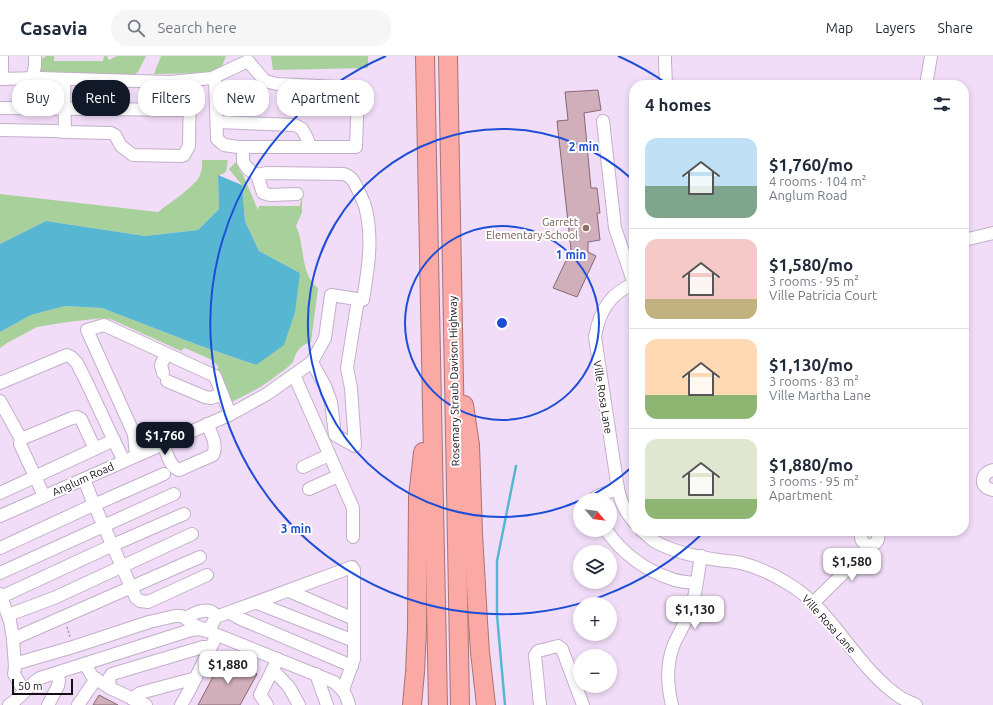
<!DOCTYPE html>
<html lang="en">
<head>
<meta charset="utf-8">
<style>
  body { margin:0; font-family:Ubuntu,sans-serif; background:#f6f6f7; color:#1f2937; height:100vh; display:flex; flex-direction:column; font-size:15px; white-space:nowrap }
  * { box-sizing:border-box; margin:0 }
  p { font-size:13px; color:#747a83 }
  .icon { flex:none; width:22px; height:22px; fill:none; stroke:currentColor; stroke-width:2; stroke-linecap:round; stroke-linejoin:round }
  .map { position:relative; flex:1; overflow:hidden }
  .sheet { position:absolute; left:629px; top:24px; width:340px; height:456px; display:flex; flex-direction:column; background:#fff; border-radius:16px; box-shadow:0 2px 6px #0003 }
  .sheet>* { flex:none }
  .guide { position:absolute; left:12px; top:24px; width:380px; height:36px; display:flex; gap:8px }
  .needle { width:26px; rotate:119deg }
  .controls { position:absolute; left:573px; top:437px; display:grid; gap:8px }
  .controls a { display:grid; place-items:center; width:44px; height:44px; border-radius:50%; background:#fff; box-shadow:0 2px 6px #0003; font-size:20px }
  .scale { position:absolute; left:12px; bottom:10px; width:61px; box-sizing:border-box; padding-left:4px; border:2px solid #160f18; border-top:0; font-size:11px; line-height:14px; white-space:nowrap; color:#160f18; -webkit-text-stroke:3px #fff; paint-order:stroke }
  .price { position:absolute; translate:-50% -34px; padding:0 9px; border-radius:8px; background:#fff; color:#222; font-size:13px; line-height:26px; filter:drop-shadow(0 1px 2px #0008) }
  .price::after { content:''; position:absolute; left:50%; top:24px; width:12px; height:9px; margin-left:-6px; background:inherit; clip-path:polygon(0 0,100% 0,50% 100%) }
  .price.active { background:#111827; color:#fff }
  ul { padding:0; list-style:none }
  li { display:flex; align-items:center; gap:12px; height:100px; padding:0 16px }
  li+li { border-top:1px solid #e0e1e3 }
  li span { display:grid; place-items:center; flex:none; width:112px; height:80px; border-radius:12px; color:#555 }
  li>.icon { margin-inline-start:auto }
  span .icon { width:48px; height:48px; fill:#fffc; stroke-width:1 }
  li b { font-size:17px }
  h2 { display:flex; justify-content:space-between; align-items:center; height:48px; padding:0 16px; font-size:17px }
  .pill { padding:0 14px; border-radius:16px; background:#fff; box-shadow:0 2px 6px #0003; font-size:14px; line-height:36px }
  .pill.active { background:#111827; color:#fff }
  header { display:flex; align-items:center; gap:24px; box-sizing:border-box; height:56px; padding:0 20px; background:#fff; border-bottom:1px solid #e0e1e3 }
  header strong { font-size:19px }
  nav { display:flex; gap:22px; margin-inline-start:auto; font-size:14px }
  .search { width:280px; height:36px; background:#f6f6f7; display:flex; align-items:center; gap:10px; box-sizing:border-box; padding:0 14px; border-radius:16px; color:#747a83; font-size:15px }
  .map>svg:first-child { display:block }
</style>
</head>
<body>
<header>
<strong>Casavia</strong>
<div class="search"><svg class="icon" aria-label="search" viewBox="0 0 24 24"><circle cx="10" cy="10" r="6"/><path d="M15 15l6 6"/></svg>Search here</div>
<nav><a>Map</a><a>Layers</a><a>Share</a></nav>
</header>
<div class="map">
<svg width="993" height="649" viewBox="0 0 993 649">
  <rect width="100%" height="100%" fill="#f2ddf8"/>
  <g fill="#a8d09a">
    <path d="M46,0H54V5H103L104,0H107L109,4L117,0H146L138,16L134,19L43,18C39,14 41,9 41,4Z"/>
    <polygon points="161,0 226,0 222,10 208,17 154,18"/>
    <polygon points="271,0 368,0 368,12 273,14"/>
    <path d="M202,104H228L226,116L218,120L219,153L198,174L145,180L46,165L0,188V138L158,156C168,148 196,130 200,119C202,114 202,109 202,104Z"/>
    <path d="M237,105L240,115L243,119L258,154L259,150H300L301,142H302V156L296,170C305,188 300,219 318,232L311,286C303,288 298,293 295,300C294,302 294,304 293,306C289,311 281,316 276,320C262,331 246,339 230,347L217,317L218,310L212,304L185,292L183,293L181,295L113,264L104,262L67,266L37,271L7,287L0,292V276L31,259L65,250L102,252L198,289L256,309L300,217L259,195L245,165L242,129L229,113Z"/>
  </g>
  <polygon fill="#57b7d2" points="218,119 242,129 245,165 259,195 300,217 295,256 284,289 256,309 198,289 102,252 65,250 31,259 0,276 0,188 46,165 145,180 198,174 219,153"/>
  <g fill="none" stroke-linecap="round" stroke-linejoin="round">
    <polyline stroke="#57b7d2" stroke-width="2.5" points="505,649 497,559 497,505 516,410"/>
  </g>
  <g fill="#d0aeba" stroke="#876873">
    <polygon points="598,34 601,54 584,57 591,132 597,132 600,157 597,157 600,184 588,186 588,196 596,200 577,241 553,232 571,194 557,65 568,64 565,36"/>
    <polygon points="224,600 257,618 240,649 198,649"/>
    <polygon points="99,639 118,649 93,649"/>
  </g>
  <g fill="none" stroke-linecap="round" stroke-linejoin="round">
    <defs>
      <g id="minor">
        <polyline points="2,0 2,23"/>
        <polyline points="665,0 665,6 666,29"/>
        <polyline points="32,22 35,10 35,0"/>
        <polyline points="0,23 39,22 170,26 212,22 248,5 265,25 277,28 358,32 356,91 238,91 224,89 217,83 215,21"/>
        <polyline points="64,23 65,76 111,77 115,79 121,90 133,99 181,100 184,99 189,90 190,24"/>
        <polyline points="926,29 931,0"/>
        <polyline points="0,52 190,54"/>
        <path d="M603,65L615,172L634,228C609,237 599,257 595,281L618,433C621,447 625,455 634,466"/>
        <polyline points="217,66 295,69 302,73 307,82 310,91"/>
        <polyline points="0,74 56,75 65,76"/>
        <polyline points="243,91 243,106 248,113 257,119 263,137 270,139 297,138"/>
        <polyline points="964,184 993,177"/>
        <polyline points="312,306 325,330 331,346 335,379 355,390 351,332 347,312 358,243"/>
        <polyline points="163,317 161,309 166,298"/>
        <polyline points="294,319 353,452 353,481"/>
        <polyline points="167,325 205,341 211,342 222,338"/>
        <polyline points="0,327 62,301 67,299 71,301 77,307 87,327 117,391 124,405"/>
        <polyline points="0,345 21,383"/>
        <path d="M163,388C167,397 169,410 179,414L213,399C218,388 211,378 207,368"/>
        <polyline points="136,400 134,378 87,274 104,269 215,320 230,358"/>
        <polyline points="303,411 329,399"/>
        <path d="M993,414C980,417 979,432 993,434"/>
        <polyline points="309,433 338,420"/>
        <polyline points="0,437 114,384"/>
        <polyline points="44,440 20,388 21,383 72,362 77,361 81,363 95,393"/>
        <polyline points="596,444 596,441 600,439 618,433"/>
        <polyline points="93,446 136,542 140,545 148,546 207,519"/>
        <polyline points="94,449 164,418"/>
        <path d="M0,460L229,359L267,338L312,306L325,282L331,239L363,244C368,213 373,185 366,154C365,148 362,142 359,136C355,128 354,122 344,118L267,117L257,119"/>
        <path d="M606,474C623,498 644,514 672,523C679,526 688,526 696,527"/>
        <path d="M642,475C646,478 650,482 654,485C671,495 698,501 718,504C724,505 730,505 736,506C753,509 772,518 787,527C833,553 855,611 900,641C904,644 911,646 916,649"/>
        <path d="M862,475C855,494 885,493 877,475"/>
        <polyline points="0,492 91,450 93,446 84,423"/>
        <polyline points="0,517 174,438"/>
        <polyline points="289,535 354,563"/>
        <polyline points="0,538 10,565 13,583 15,611"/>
        <polyline points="1,541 113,489 184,458"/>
        <polyline points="257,547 354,585"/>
        <polyline points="813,547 864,497 868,489"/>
        <polyline points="230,557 241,563 352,610"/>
        <polyline points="8,559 54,542 192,478"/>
        <polyline points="216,561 352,511 354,514 354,603 343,634"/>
        <polyline points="13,583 200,501"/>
        <polyline points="85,608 92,620 110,632 146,649"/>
        <polyline points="273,614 289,631 299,649"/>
        <polyline points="316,618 327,649"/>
        <polyline points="110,632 109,622 112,618 203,591 211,591"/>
        <path d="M24,635L14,618L15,611L18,607L73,591L149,566L175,560H181L185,562L194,569L205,574L212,569L216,560C209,549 194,557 185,562"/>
        <polyline points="132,643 140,637 196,622"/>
        <path d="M9,649C21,642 28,629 40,622L191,574L199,573L210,576L334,626C343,634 346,637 349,649"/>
        <polyline points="48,649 58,630 59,624 57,617"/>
        <polyline points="78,649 96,623"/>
        <polyline points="181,649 189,635 214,585"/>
        <polyline points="267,649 260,639 278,603"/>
        <polyline points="540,649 535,599 538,595 558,590 562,593 583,649"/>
        <path d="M672,649C667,629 666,608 674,588C680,575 688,563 692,549C697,533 698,516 701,500"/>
      </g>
      <g id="highway">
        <polyline points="425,0 438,649"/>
        <polyline points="448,0 460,649"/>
        <polyline points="464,349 470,389 473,477 478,565 480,596 486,649"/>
        <polyline points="412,649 415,616 417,573 418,441 423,396"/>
      </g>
    </defs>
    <use href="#minor" stroke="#c3afc9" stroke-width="14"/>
    <use href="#highway" stroke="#ab7374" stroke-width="20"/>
    <polyline stroke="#a292a7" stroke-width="1.5" stroke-dasharray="2 2" stroke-linecap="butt" points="67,571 70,581"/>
    <use href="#minor" stroke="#fff" stroke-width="12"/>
    <use href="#highway" stroke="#fba9a5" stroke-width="18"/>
  </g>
  <g fill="none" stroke="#1d4ed8" stroke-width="2">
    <circle cx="502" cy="267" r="97"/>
    <path d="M633 410A194 194 0 0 1 582 444M579 445A194 194 0 1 1 633 124"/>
    <path d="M704 476A291 291 0 1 1 386 0M618 0A291 291 0 0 1 669 29"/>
  </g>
  <circle fill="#8d6e63" stroke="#fff" stroke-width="1.5" cx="586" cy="172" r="4"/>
  <g text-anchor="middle" stroke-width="4" stroke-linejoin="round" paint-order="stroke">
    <g font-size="11" fill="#785e54" stroke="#fff" text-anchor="end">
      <text x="578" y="170">Garrett<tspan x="578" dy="13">Elementary School</tspan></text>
    </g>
    <g font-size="11" fill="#160f18" stroke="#fff">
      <text transform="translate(454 325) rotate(-91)" y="4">Rosemary Straub Davison Highway</text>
      <text transform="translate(603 341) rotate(81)" y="4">Ville Rosa Lane</text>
      <text transform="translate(83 423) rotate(-24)" y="4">Anglum Road</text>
      <text transform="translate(829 568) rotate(48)" y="4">Ville Rosa Lane</text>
    </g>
  </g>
  <circle cx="502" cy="267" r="6" fill="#1d4ed8" stroke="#fff" stroke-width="2"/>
  <g font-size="12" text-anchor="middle" font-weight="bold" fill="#1d4ed8" stroke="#fff" stroke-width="4" stroke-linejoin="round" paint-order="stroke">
    <text x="584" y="95">2 min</text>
    <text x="571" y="203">1 min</text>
    <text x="296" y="477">3 min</text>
  </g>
</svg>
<div class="controls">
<a><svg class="needle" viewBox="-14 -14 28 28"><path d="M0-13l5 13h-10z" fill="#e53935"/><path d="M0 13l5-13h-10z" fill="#747a83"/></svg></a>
<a><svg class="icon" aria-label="layers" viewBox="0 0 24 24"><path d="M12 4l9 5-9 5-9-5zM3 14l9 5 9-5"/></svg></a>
<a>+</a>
<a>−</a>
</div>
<div class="scale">50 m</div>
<b class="price active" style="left:165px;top:400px">$1,760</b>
<b class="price" style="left:852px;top:526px">$1,580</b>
<b class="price" style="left:695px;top:574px">$1,130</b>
<b class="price" style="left:228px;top:629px">$1,880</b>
<div class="guide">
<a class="pill">Buy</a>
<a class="pill active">Rent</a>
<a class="pill">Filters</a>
<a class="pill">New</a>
<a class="pill">Apartment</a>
</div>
<section class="sheet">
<h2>4 homes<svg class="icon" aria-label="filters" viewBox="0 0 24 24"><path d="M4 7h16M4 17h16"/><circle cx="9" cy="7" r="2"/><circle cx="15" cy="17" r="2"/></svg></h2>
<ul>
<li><span style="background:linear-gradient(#bfe0f5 60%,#7fa58c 0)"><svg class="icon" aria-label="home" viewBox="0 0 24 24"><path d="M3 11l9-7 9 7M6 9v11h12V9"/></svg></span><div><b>$1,760/mo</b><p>4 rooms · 104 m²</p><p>Anglum Road</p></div></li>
<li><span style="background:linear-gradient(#f6c9c9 75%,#c2b280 0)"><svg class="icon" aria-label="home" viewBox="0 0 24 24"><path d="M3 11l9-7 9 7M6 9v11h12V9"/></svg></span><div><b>$1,580/mo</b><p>3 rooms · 95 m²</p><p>Ville Patricia Court</p></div></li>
<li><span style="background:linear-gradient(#ffd9b3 70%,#8fb573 0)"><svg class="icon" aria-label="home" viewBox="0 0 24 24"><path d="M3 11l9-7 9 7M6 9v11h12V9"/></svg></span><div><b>$1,130/mo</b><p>3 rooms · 83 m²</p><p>Ville Martha Lane</p></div></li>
<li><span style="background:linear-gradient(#dfe7d0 75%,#8fb573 0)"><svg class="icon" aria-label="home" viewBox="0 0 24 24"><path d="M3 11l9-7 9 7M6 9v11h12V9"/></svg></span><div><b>$1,880/mo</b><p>3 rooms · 95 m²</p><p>Apartment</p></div></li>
</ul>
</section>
</div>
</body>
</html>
